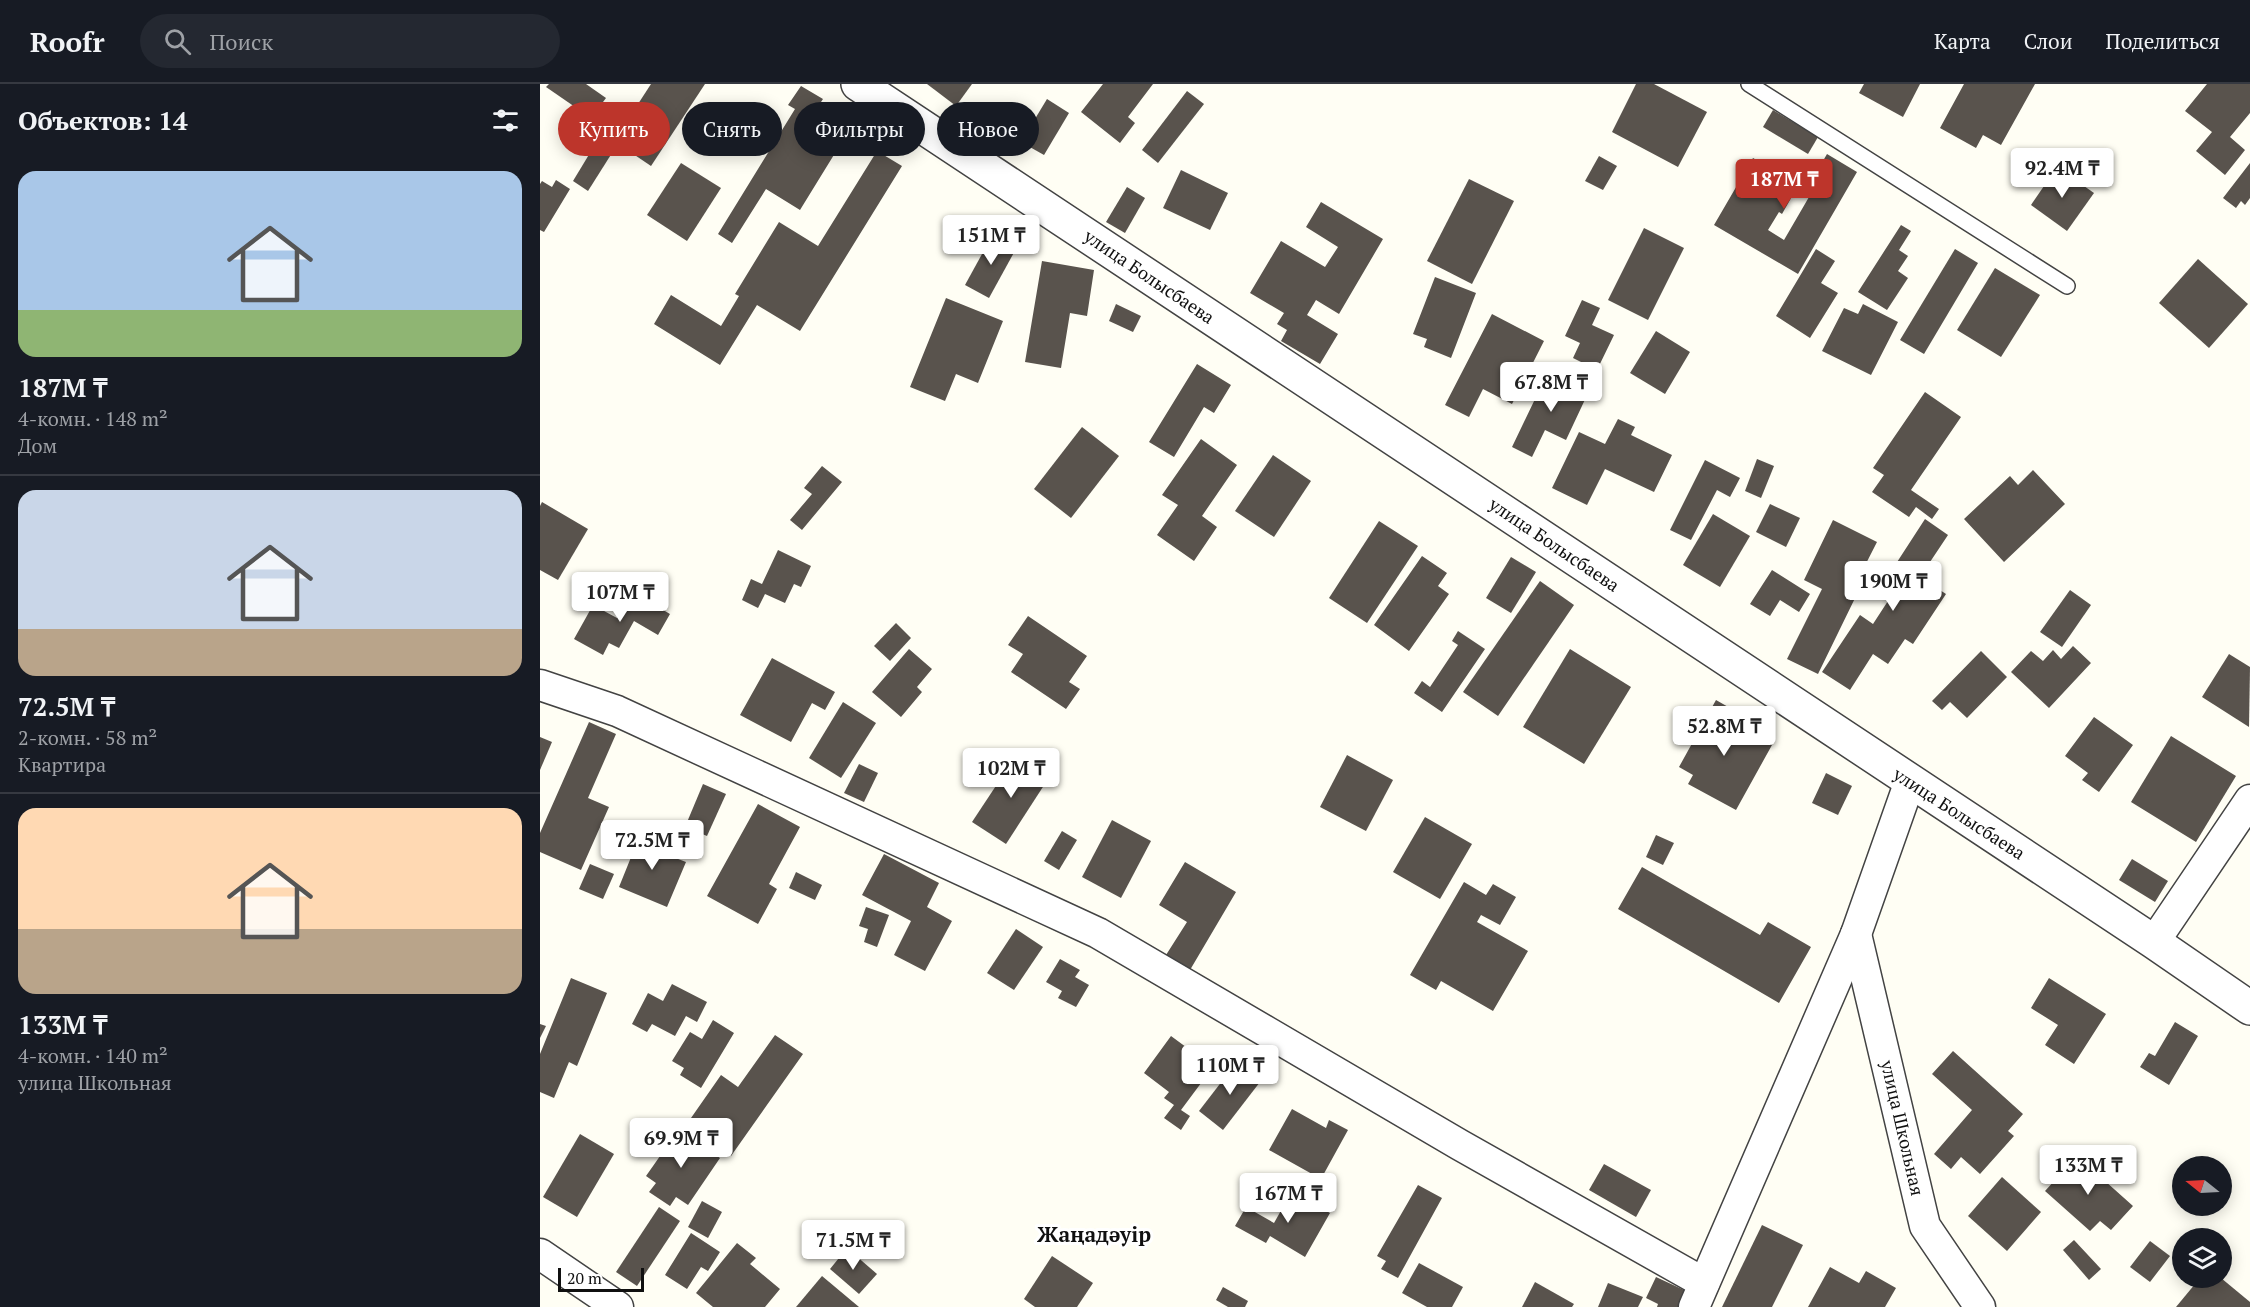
<!DOCTYPE html>
<html lang="ru">
<head>
<meta charset="utf-8">
<style>
  body { margin:0; font-family:"PT Serif",serif; background:#242831; color:#f1f3f6; height:100vh; display:flex; flex-direction:column; font-size:22px; white-space:nowrap }
  * { box-sizing:border-box; margin:0 }
  p { font-size:20px; color:#9ea1a6 }
  .icon { flex:none; width:33px; height:33px; fill:none; stroke:currentColor; stroke-width:2; stroke-linecap:round; stroke-linejoin:round }
  .map { position:relative; flex:1; overflow:hidden }
  .drawer { display:flex; flex-direction:column; background:#171b24; width:540px }
  .drawer>* { flex:none }
  .top-card { position:absolute; left:18px; top:18px; width:570px; height:54px; display:flex; gap:12px }
  .needle { width:39px; rotate:288deg }
  .fabs { position:absolute; left:1632px; top:1072px; display:grid; gap:12px }
  .fabs a { display:grid; place-items:center; width:60px; height:60px; border-radius:50%; background:#171b24; box-shadow:0 3px 15px #0003; font-size:30px }
  .scale { position:absolute; left:18px; bottom:15px; width:86px; box-sizing:border-box; padding-left:6px; border:3px solid #101010; border-top:0; font-size:16px; line-height:21px; white-space:nowrap; color:#101010; -webkit-text-stroke:4px #fff; paint-order:stroke }
  .price { position:absolute; translate:-50% -51px; padding:0 14px; border-radius:6px; background:#fff; color:#222; font-size:20px; line-height:39px; filter:drop-shadow(0 2px 3px #0008) }
  .price::after { content:''; position:absolute; left:50%; top:36px; width:18px; height:14px; margin-left:-9px; background:inherit; clip-path:polygon(0 0,100% 0,50% 100%) }
  .price.on { background:#bd352b; color:#fff }
  ul { padding:0; list-style:none }
  li { display:grid; align-content:center; gap:12px; height:318px; padding:0 18px }
  li+li { border-top:2px solid #363941 }
  li span { display:grid; place-items:center; height:186px; border-radius:18px; color:#555 }
  li>.icon { margin-inline-start:auto }
  span .icon { width:108px; height:108px; fill:#fffc; stroke-width:1 }
  li b { font-size:26px }
  h2 { display:flex; justify-content:space-between; align-items:center; height:72px; padding:0 18px; font-size:26px }
  .tag { padding:0 21px; border-radius:27px; background:#171b24; box-shadow:0 3px 15px #0003; font-size:21px; line-height:54px }
  .tag.on { background:#bd352b; color:#fff }
  header { display:flex; align-items:center; gap:36px; box-sizing:border-box; height:84px; padding:0 30px; background:#171b24; border-bottom:2px solid #363941 }
  header strong { font-size:28px }
  nav { display:flex; gap:33px; margin-inline-start:auto; font-size:21px }
  .search { width:420px; height:54px; background:#242831; display:flex; align-items:center; gap:15px; box-sizing:border-box; padding:0 21px; border-radius:33px; color:#9ea1a6; font-size:22px }
  main { display:flex; flex:1; min-height:0 }
  .map>svg:first-child { display:block }
</style>
</head>
<body>
<header>
<strong>Roofr</strong>
<div class="search"><svg class="icon" aria-label="search" viewBox="0 0 24 24"><circle cx="10" cy="10" r="6"/><path d="M15 15l6 6"/></svg>Поиск</div>
<nav><a>Карта</a><a>Слои</a><a>Поделиться</a></nav>
</header>
<main>
<section class="drawer">
<h2>Объектов: 14<svg class="icon" aria-label="filters" viewBox="0 0 24 24"><path d="M4 7h16M4 17h16"/><circle cx="9" cy="7" r="2"/><circle cx="15" cy="17" r="2"/></svg></h2>
<ul>
<li><span style="background:linear-gradient(#a9c7e8 75%,#8fb573 0)"><svg class="icon" aria-label="home" viewBox="0 0 24 24"><path d="M3 11l9-7 9 7M6 9v11h12V9"/></svg></span><div><b>187M ₸</b><p>4-комн. · 148 m²</p><p>Дом</p></div></li>
<li><span style="background:linear-gradient(#c9d6e8 75%,#b9a48a 0)"><svg class="icon" aria-label="home" viewBox="0 0 24 24"><path d="M3 11l9-7 9 7M6 9v11h12V9"/></svg></span><div><b>72.5M ₸</b><p>2-комн. · 58 m²</p><p>Квартира</p></div></li>
<li><span style="background:linear-gradient(#ffd9b3 65%,#b9a48a 0)"><svg class="icon" aria-label="home" viewBox="0 0 24 24"><path d="M3 11l9-7 9 7M6 9v11h12V9"/></svg></span><div><b>133M ₸</b><p>4-комн. · 140 m²</p><p>улица Школьная</p></div></li>
</ul>
</section>
<div class="map">
<svg width="1710" height="1223" viewBox="0 0 1710 1223">
  <rect width="100%" height="100%" fill="#fffef4"/>
  <g fill="#59534d">
    <polygon points="9,0 46,0 66,14 51,34 6,3"/>
    <polygon points="111,0 165,0 111,82 74,57"/>
    <polygon points="387,0 432,0 416,22"/>
    <polygon points="563,0 613,0 588,33 595,39 580,59 541,28"/>
    <polygon points="1096,0 1114,0 1167,28 1138,83 1072,48"/>
    <polygon points="1324,0 1380,0 1363,33 1319,9"/>
    <polygon points="1424,0 1495,0 1461,61 1443,51 1436,64 1400,44"/>
    <polygon points="1667,0 1710,0 1710,29 1690,53 1705,66 1685,91 1656,67 1672,48 1645,27"/>
    <polygon points="261,2 283,15 275,27 308,48 260,126 226,105 192,159 178,150 255,25 248,21"/>
    <polygon points="647,7 664,20 618,79 602,66"/>
    <polygon points="507,15 529,29 504,71 481,58"/>
    <polygon points="1233,26 1278,53 1268,70 1223,43"/>
    <polygon points="56,59 72,69 48,107 33,97"/>
    <polygon points="337,67 362,82 260,247 217,221 180,281 114,240 131,211 181,242 199,212 195,210 239,138 278,162"/>
    <polygon points="1287,70 1317,88 1258,190 1174,141 1213,74 1259,100 1242,130 1239,128 1228,146 1244,156 1269,113 1264,110"/>
    <polygon points="1059,72 1077,82 1063,106 1045,97"/>
    <polygon points="141,79 181,104 147,157 107,131"/>
    <polygon points="1710,79 1710,114 1705,121 1701,117 1696,124 1683,114"/>
    <polygon points="1517,83 1554,109 1527,147 1491,121"/>
    <polygon points="641,86 688,109 670,146 623,124"/>
    <polygon points="929,95 974,117 932,200 887,177"/>
    <polygon points="16,96 30,105 4,148 0,146 0,100 2,97 12,103"/>
    <polygon points="587,103 605,114 585,149 566,138"/>
    <polygon points="781,118 843,155 799,230 776,216 767,231 798,250 780,280 741,257 747,246 737,240 744,229 710,209 741,157 785,183 798,163 766,143"/>
    <polygon points="1361,141 1371,147 1359,166 1368,172 1358,187 1368,194 1347,226 1318,208"/>
    <polygon points="1104,144 1144,164 1108,236 1068,216"/>
    <polygon points="453,150 477,163 449,214 425,201"/>
    <polygon points="1276,165 1295,177 1281,199 1298,209 1270,254 1236,232"/>
    <polygon points="1415,165 1438,179 1384,270 1360,256"/>
    <polygon points="1658,175 1708,220 1669,264 1619,219"/>
    <polygon points="502,177 554,186 547,232 530,229 521,284 485,278"/>
    <polygon points="1455,184 1500,211 1461,273 1417,246"/>
    <polygon points="895,193 936,209 911,274 884,263 887,255 873,250"/>
    <polygon points="406,214 463,237 438,299 416,290 405,317 370,303"/>
    <polygon points="1042,216 1060,224 1052,241 1074,251 1057,286 1033,274 1040,259 1025,252"/>
    <polygon points="576,220 601,232 593,248 569,237"/>
    <polygon points="1323,220 1358,238 1331,291 1282,267 1304,224 1318,230"/>
    <polygon points="952,230 1004,257 972,320 943,305 929,333 905,321"/>
    <polygon points="1116,247 1150,268 1125,310 1090,289"/>
    <polygon points="657,280 691,301 674,329 664,323 634,373 609,358"/>
    <polygon points="1008,288 1049,307 1026,356 1005,346 992,373 972,363"/>
    <polygon points="1385,308 1421,333 1371,406 1399,425 1392,435 1376,423 1369,433 1332,408 1344,391 1333,384"/>
    <polygon points="1078,335 1095,343 1091,351 1132,371 1114,408 1065,385 1047,421 1012,404 1039,348 1065,360"/>
    <polygon points="542,343 579,372 531,434 494,405"/>
    <polygon points="661,355 697,381 662,432 677,443 654,477 617,451 638,421 622,411"/>
    <polygon points="733,371 771,397 734,453 695,427"/>
    <polygon points="1217,375 1234,382 1221,414 1205,407"/>
    <polygon points="1165,376 1200,394 1190,413 1177,406 1151,456 1130,446"/>
    <polygon points="282,382 302,398 262,446 250,436 272,410 264,404"/>
    <polygon points="1493,386 1525,420 1464,478 1424,435 1470,392 1478,401"/>
    <polygon points="2,418 48,445 18,496 0,486 0,422"/>
    <polygon points="1230,420 1260,434 1246,463 1216,448"/>
    <polygon points="1173,430 1210,452 1180,503 1143,481"/>
    <polygon points="1385,435 1408,451 1380,493 1406,510 1373,560 1365,555 1348,580 1333,570 1310,606 1282,588 1320,531 1333,540 1359,500 1348,492"/>
    <polygon points="1293,436 1337,458 1313,505 1318,508 1278,590 1247,575 1282,505 1264,496"/>
    <polygon points="839,437 878,462 827,539 789,514"/>
    <polygon points="238,466 271,482 261,503 254,500 245,519 225,510 218,524 202,516 211,495 222,500"/>
    <polygon points="882,472 907,489 898,502 909,510 869,567 834,541"/>
    <polygon points="971,473 996,488 971,529 946,514"/>
    <polygon points="1232,486 1270,510 1259,528 1240,516 1230,532 1210,520"/>
    <polygon points="1000,497 1034,521 958,632 923,608"/>
    <polygon points="1530,506 1551,521 1522,563 1500,548"/>
    <polygon points="91,507 130,530 118,551 94,537 79,564 69,559 63,571 34,555 53,521 77,534"/>
    <polygon points="488,532 547,572 529,598 540,605 526,625 471,588 483,570 468,561"/>
    <polygon points="356,539 371,554 350,577 334,562"/>
    <polygon points="918,547 945,565 902,628 874,609 882,597 890,603 918,561 912,557"/>
    <polygon points="1533,562 1551,579 1509,624 1471,588 1491,567 1503,577 1513,566 1521,575"/>
    <polygon points="369,565 392,585 377,603 382,608 361,633 332,608"/>
    <polygon points="1030,565 1091,603 1044,680 983,643"/>
    <polygon points="1441,567 1467,593 1427,634 1410,618 1402,626 1392,617"/>
    <polygon points="1689,570 1710,583 1709,643 1662,613"/>
    <polygon points="232,574 295,608 285,626 272,619 251,658 200,631"/>
    <polygon points="1176,616 1197,628 1191,638 1232,661 1196,726 1148,700 1153,691 1139,683"/>
    <polygon points="303,618 336,639 301,694 269,674"/>
    <polygon points="1554,633 1593,661 1559,708 1542,696 1548,689 1525,672"/>
    <polygon points="49,638 76,650 48,714 69,723 41,786 0,768 0,749"/>
    <polygon points="1631,652 1696,692 1656,758 1591,718"/>
    <polygon points="0,653 12,658 0,686"/>
    <polygon points="477,670 510,692 466,760 432,738"/>
    <polygon points="807,671 853,696 826,747 780,723"/>
    <polygon points="319,680 338,689 324,718 304,709"/>
    <polygon points="1286,689 1312,702 1298,731 1272,719"/>
    <polygon points="163,700 186,710 167,752 145,743"/>
    <polygon points="218,720 260,743 229,800 237,805 218,840 167,812"/>
    <polygon points="885,733 932,760 900,815 853,788"/>
    <polygon points="572,736 611,757 581,814 542,793"/>
    <polygon points="102,746 125,756 120,768 146,778 127,823 79,803"/>
    <polygon points="522,747 537,756 519,786 504,777"/>
    <polygon points="1116,751 1134,759 1123,781 1106,773"/>
    <polygon points="344,770 399,799 387,823 412,837 385,887 354,871 371,837 322,811"/>
    <polygon points="1592,775 1628,797 1615,818 1579,796"/>
    <polygon points="645,778 696,808 650,886 626,871 647,838 619,821"/>
    <polygon points="50,780 74,790 63,815 39,805"/>
    <polygon points="1102,783 1220,851 1228,838 1271,863 1239,919 1078,825"/>
    <polygon points="256,788 282,801 275,816 249,804"/>
    <polygon points="924,798 946,811 953,800 976,813 960,841 941,831 937,838 988,867 953,927 901,897 896,906 870,891"/>
    <polygon points="326,823 349,831 337,863 324,858 328,845 319,842"/>
    <polygon points="476,845 503,863 474,906 447,889"/>
    <polygon points="520,875 540,886 535,893 549,901 536,923 518,914 522,907 506,898"/>
    <polygon points="31,894 67,909 37,982 29,978 14,1014 0,1008 0,970"/>
    <polygon points="1509,894 1566,930 1534,980 1505,961 1518,941 1491,924"/>
    <polygon points="132,900 167,918 157,938 146,932 135,952 112,940 107,948 92,940 108,909 123,917"/>
    <polygon points="173,936 194,949 161,1004 140,991 144,984 132,977 150,948 162,955"/>
    <polygon points="1635,938 1658,952 1629,1001 1600,983 1609,969 1615,972"/>
    <polygon points="0,940 6,942 0,954"/>
    <polygon points="235,951 263,970 191,1072 172,1059 176,1052 151,1034 181,991 198,1003"/>
    <polygon points="631,952 673,983 641,1026 650,1032 641,1046 624,1034 634,1021 624,1014 629,1008 604,989"/>
    <polygon points="1413,967 1483,1030 1468,1047 1474,1052 1440,1090 1421,1073 1411,1085 1394,1070 1432,1026 1392,990"/>
    <polygon points="696,979 720,998 683,1046 659,1027"/>
    <polygon points="752,1025 786,1044 789,1036 808,1046 781,1095 729,1066"/>
    <polygon points="139,1045 180,1074 148,1121 136,1113 130,1122 109,1108 116,1099 106,1092"/>
    <polygon points="40,1050 74,1070 37,1133 3,1113"/>
    <polygon points="1537,1072 1593,1122 1571,1146 1560,1137 1550,1147 1505,1107"/>
    <polygon points="1064,1080 1111,1106 1096,1133 1049,1106"/>
    <polygon points="1462,1093 1501,1128 1467,1167 1428,1132"/>
    <polygon points="878,1101 902,1114 858,1194 841,1185 846,1177 837,1172"/>
    <polygon points="752,1107 790,1129 765,1173 730,1152 726,1159 695,1142 706,1123 734,1139"/>
    <polygon points="162,1117 182,1128 168,1154 148,1143"/>
    <polygon points="119,1123 140,1137 97,1202 76,1188"/>
    <polygon points="1222,1141 1263,1161 1232,1223 1182,1223"/>
    <polygon points="151,1149 180,1168 168,1187 161,1183 147,1205 125,1191"/>
    <polygon points="1534,1156 1561,1185 1549,1196 1523,1166"/>
    <polygon points="1610,1157 1630,1172 1610,1198 1590,1183"/>
    <polygon points="197,1159 216,1174 210,1180 240,1205 225,1223 173,1223 156,1209"/>
    <polygon points="307,1164 337,1190 319,1210 290,1185"/>
    <polygon points="512,1172 553,1199 537,1223 495,1223 484,1215"/>
    <polygon points="879,1179 923,1203 912,1223 887,1223 862,1209"/>
    <polygon points="1290,1183 1319,1199 1326,1187 1356,1204 1345,1223 1268,1223"/>
    <polygon points="282,1192 319,1223 256,1223"/>
    <polygon points="1116,1193 1146,1207 1138,1223 1117,1223 1118,1220 1106,1214"/>
    <polygon points="1660,1194 1681,1194 1710,1218 1710,1223 1636,1223"/>
    <polygon points="995,1198 1034,1220 1032,1223 982,1223"/>
    <polygon points="1068,1199 1103,1213 1098,1223 1058,1223"/>
    <polygon points="683,1203 708,1217 705,1223 688,1223 676,1216"/>
  </g>
  <g fill="none" stroke-linecap="round" stroke-linejoin="round">
    <defs>
      <polyline id="service" points="1209,0 1527,202"/>
      <g id="minor">
        <polyline points="0,601 77,627 558,849 920,1061 1164,1199"/>
        <polyline points="1316,850 1385,1142 1440,1223"/>
        <polyline points="1614,858 1710,716"/>
        <polyline points="0,1170 78,1223"/>
        <polyline points="1154,1223 1316,850 1370,697"/>
      </g>
      <polyline id="tertiary" points="318,0 1614,858 1710,924"/>
    </defs>
    <use href="#service" stroke="#434343" stroke-width="18"/>
    <use href="#minor" stroke="#434343" stroke-width="33"/>
    <use href="#tertiary" stroke="#434343" stroke-width="36"/>
    <use href="#service" stroke="#fff" stroke-width="15"/>
    <use href="#minor" stroke="#fff" stroke-width="30"/>
    <use href="#tertiary" stroke="#fff" stroke-width="33"/>
  </g>
  <g text-anchor="middle" stroke-width="6" stroke-linejoin="round" paint-order="stroke">
    <g font-size="18" fill="#101010" stroke="#fff">
      <text transform="translate(609 193) rotate(34)" y="6">улица Болысбаева</text>
      <text transform="translate(1014 461) rotate(34)" y="6">улица Болысбаева</text>
      <text transform="translate(1419 730) rotate(33)" y="6">улица Болысбаева</text>
      <text transform="translate(1362 1044) rotate(77)" y="6">улица Школьная</text>
    </g>
    <g font-size="21" font-weight="bold" fill="#101010" stroke="#fff">
      <text x="554" y="1158">Жаңадәуір</text>
    </g>
  </g>
</svg>
<div class="fabs">
<a><svg class="needle" viewBox="-14 -14 28 28"><path d="M0-13l5 13h-10z" fill="#e53935"/><path d="M0 13l5-13h-10z" fill="#9ea1a6"/></svg></a>
<a><svg class="icon" aria-label="layers" viewBox="0 0 24 24"><path d="M12 4l9 5-9 5-9-5zM3 14l9 5 9-5"/></svg></a>
</div>
<div class="scale">20 m</div>
<b class="price" style="left:1522px;top:115px">92.4M ₸</b>
<b class="price on" style="left:1244px;top:126px">187M ₸</b>
<b class="price" style="left:451px;top:182px">151M ₸</b>
<b class="price" style="left:1011px;top:329px">67.8M ₸</b>
<b class="price" style="left:1353px;top:528px">190M ₸</b>
<b class="price" style="left:80px;top:539px">107M ₸</b>
<b class="price" style="left:1184px;top:673px">52.8M ₸</b>
<b class="price" style="left:471px;top:715px">102M ₸</b>
<b class="price" style="left:112px;top:787px">72.5M ₸</b>
<b class="price" style="left:690px;top:1012px">110M ₸</b>
<b class="price" style="left:141px;top:1085px">69.9M ₸</b>
<b class="price" style="left:1548px;top:1112px">133M ₸</b>
<b class="price" style="left:748px;top:1140px">167M ₸</b>
<b class="price" style="left:313px;top:1187px">71.5M ₸</b>
<div class="top-card">
<a class="tag on">Купить</a>
<a class="tag">Снять</a>
<a class="tag">Фильтры</a>
<a class="tag">Новое</a>
</div>
</div>
</main>
</body>
</html>
